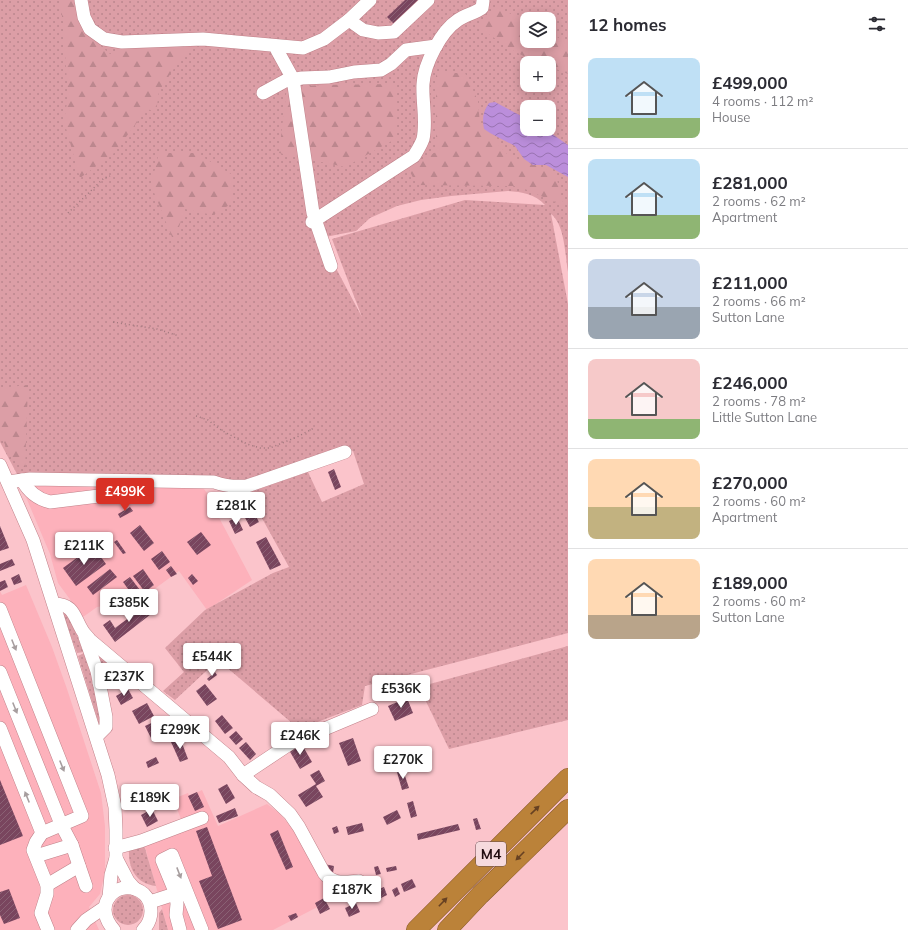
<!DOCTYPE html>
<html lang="en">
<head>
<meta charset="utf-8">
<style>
  body { margin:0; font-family:Mulish,sans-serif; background:#f7f7f7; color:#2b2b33; height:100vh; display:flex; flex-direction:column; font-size:15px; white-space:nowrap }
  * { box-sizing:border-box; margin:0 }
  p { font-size:13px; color:#7c7c81 }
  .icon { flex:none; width:22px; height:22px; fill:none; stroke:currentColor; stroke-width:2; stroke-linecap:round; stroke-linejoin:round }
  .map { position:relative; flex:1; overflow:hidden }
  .sheet { display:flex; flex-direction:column; background:#fff; width:340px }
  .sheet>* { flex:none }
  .fabs { position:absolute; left:520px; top:12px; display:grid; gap:8px }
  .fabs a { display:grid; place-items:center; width:36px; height:36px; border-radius:8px; background:#fff; box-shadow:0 2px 10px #0003; font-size:20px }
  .price { position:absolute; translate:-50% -34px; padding:0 9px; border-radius:4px; background:#fff; color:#222; font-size:13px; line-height:26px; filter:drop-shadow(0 1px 2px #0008) }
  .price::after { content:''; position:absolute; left:50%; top:24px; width:12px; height:9px; margin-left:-6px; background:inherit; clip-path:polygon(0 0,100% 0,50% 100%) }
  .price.on { background:#d93025; color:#fff }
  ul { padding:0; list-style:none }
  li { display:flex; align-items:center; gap:12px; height:100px; padding:0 20px }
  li+li { border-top:1px solid #e1e1e2 }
  li span { display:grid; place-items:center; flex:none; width:112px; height:80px; border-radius:8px; color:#555 }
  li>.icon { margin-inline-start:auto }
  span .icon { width:48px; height:48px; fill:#fffc; stroke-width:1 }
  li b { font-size:17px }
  h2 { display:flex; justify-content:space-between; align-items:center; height:48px; padding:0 20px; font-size:17px }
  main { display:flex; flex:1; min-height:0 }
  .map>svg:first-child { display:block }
</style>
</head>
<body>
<main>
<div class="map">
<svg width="568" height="930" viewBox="0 0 568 930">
  <defs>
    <pattern id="grass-dots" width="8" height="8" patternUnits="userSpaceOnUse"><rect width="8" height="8" fill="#dc9ea6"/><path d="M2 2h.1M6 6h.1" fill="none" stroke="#bc878e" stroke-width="1.8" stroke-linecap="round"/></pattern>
    <pattern id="forest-firs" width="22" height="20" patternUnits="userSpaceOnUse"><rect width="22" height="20" fill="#dc9ea6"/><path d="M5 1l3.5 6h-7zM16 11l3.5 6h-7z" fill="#bc878e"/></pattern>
    <pattern id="water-waves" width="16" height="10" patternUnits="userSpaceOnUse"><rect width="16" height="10" fill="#bb8edb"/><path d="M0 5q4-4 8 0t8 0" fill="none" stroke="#9872b0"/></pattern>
    <pattern id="building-hatch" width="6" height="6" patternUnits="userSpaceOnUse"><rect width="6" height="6" fill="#79455e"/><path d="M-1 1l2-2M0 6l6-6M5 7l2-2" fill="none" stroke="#8a6174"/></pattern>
  </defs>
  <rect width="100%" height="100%" fill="#fbc4cb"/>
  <g fill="#fdb1bb">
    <polygon points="25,485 201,485 218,508 215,510 252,580 207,610 179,571 138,601 97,607 83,617 58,583 50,554 23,490"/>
    <polygon points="26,585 52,647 67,689 101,793 105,826 105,872 100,894 89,907 99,930 0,930 0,591 2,595"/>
    <polygon points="202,790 218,826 267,804 279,813 297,834 333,899 273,930 168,930 142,836 181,819 173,799 188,793 189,796"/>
  </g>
  <g fill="url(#grass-dots)" fill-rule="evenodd">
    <path d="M0,0H568V272C565,255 565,225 551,214L568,304V633L365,686L362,705L299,729L218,660L175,700L163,691L184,672L165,648L205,610L273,573L289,567L248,493L308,472L322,502L364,484L353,451L252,489L234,497L228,487L25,476L17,474L0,442ZM527,19H549V41H527ZM527,63H549V85H527ZM527,107H549V129H527ZM508,191C522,192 535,194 545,205L465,200L332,239L362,317L331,259L315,239L356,231L370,218L397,206L421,200L451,196Z"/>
    <polygon points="63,614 68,614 84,652 77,653"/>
    <polygon points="568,646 568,720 449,749 419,687"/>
    <polygon points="93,647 118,669 105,678"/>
    <polygon points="84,653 95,687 103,725 99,724 78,656"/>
    <path d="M144,845L156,886C136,884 128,868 129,850Z"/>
    <circle cx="128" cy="910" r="15"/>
    <polygon points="162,909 168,930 159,930 159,913"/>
  </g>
  <g fill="url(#forest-firs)">
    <polygon points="59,0 75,0 85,33 110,54 152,36 195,44 181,58 159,91 156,112 147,109 114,153 80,178 64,121 68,97 63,22"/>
    <path d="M497,7L527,22V41H549V32L568,44V74L549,66V63C525,63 497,39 477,26Z"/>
    <polygon points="436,73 465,73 478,101 480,125 509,156 555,172 564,206 518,186 417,185 408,168 436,152"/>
    <polygon points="396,84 397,138 345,167 279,153 287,87 324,85"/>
    <polygon points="159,153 196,153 231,174 231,204 213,215 185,209 174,242 151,185"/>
    <polygon points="28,385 25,469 12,459 0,434 0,388"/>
  </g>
  <path fill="url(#water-waves)" d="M495,102L527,119V129H545L568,145V177L546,165H533L524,159L515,146L490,133L484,129C482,119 483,111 489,103Z"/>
  <g fill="url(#building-hatch)">
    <polygon points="405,0 423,0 396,26 387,17"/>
    <polygon points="334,469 341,487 335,490 328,472"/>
    <polygon points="130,507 133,511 120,518 118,514"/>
    <polygon points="252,509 259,522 250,527 243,514"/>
    <polygon points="237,517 243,530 235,534 229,521"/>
    <polygon points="140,525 154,543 144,551 130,533"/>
    <polygon points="0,526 9,548 0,551"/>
    <polygon points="201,532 211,545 197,555 187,542"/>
    <polygon points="266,537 281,565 270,570 256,542"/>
    <polygon points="117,540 126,553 123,554 114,542"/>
    <polygon points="93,546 106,564 76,586 63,568"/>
    <polygon points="162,551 170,562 159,570 151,559"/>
    <polygon points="12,559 15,565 0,571 0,564"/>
    <polygon points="171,566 177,574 171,577 166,570"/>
    <polygon points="110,569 117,577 93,595 87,587"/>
    <polygon points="143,569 154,585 145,592 133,576"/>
    <polygon points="19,574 22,582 14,585 11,578"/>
    <polygon points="192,574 198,581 193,585 188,578"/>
    <polygon points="130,577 146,598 139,604 123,582"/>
    <polygon points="5,580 8,587 0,591 0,582"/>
    <polygon points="149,603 155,611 115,642 103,625 110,620 115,628"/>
    <polygon points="215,672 217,675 209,681 207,679"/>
    <polygon points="205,684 217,699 207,706 196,691"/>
    <polygon points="128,689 133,698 121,705 116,696"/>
    <polygon points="407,698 413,713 395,721 388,706"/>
    <polygon points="147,703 154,716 139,724 132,711"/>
    <polygon points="222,715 233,728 225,734 215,721"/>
    <polygon points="160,719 168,734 153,742 145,726"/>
    <polygon points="236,731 243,739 236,745 229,737"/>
    <polygon points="180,738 188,759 180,762 171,742"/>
    <polygon points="353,738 361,761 348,766 339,743"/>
    <polygon points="246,742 256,754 250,760 239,748"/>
    <polygon points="301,743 312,762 300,769 289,750"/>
    <polygon points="156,757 159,763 148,768 146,762"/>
    <polygon points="319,770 325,781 316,786 323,797 306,807 298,795 316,784 310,775"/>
    <polygon points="403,770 409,788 402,790 397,772"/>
    <polygon points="0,780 23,836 0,845"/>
    <polygon points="227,784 235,798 226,804 218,789"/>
    <polygon points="160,787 164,797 149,804 144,794"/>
    <polygon points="197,792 204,807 195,811 188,796"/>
    <polygon points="413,801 417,816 411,818 407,803"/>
    <polygon points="235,808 238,816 219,823 216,816"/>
    <polygon points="152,809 158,821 147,827 141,815"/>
    <polygon points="397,810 401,818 387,825 383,817"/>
    <polygon points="477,818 481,829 476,830 473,819"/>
    <polygon points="362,823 364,831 348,835 346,827"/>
    <polygon points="458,824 460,830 418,840 417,834"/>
    <polygon points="337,826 339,832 334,834 332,828"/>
    <polygon points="207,827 242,920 218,929 199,881 212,876 196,831"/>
    <polygon points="278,830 293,867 286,870 270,834"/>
    <polygon points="324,864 334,866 333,873 323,871"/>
    <polygon points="378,866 381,874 376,875 374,867"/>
    <polygon points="396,866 397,870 387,872 386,868"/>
    <polygon points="412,879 416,887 404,892 401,884"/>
    <polygon points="384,887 387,895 377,900 373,891"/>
    <polygon points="397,887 400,894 395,897 392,890"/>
    <polygon points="9,889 20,918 4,924 0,915 0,892"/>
    <polygon points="324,898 330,909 320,914 315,903"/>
    <polygon points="356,903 360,912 349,917 345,908"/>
    <polygon points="296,913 298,917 291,921 288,916"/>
  </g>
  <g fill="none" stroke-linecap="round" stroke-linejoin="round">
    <defs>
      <g id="minor">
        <polyline points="81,0 84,17 90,29 104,39 122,42 203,39 303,48 324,39 349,20 370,0"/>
        <polyline points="349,20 363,30 378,33 394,32 428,0"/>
        <polyline points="277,50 293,79 313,213 331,266"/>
        <polyline points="263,93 285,81 302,78 329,77 354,72 381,70 391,64 406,50 436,46"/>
        <path d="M312,222L414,156C417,151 421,145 423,139C427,121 422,102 423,84C424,64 441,31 458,20C465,15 475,13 482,8L483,1"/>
        <polyline points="0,465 33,540 108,775 115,807 116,830 116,858 111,875 109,897"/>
        <path d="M22,480C28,491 37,499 50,502L115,494"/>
        <path d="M8,482L30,479L214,482C225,486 235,487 247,486L345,452"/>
        <path d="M54,604C74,604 74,617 82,630C84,634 88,637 90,640L229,757L243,775L256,787L270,795L290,814L299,827L324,873C333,885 345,882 359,881"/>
        <polyline points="0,609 82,816 42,833 36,842 33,850 47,885 47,894 41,913 48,930"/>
        <polyline points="85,637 97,671 106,717 106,727 97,736"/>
        <polyline points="0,672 61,824 72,845 86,886"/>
        <polyline points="99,683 107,682 127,672"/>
        <polyline points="0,728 42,833"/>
        <polyline points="243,775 291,743 372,709"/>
        <polyline points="115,848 141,841 202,818"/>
        <polyline points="36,856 72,845"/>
        <polyline points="116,858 128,881 135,889"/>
        <polyline points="47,885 79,866"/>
        <polyline points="150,902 184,891"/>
        <polyline points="77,930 86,920 105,907"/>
        <path d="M114,930C89,902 122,875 144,894C148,898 151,904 151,911C151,918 148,925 143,930"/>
        <polyline points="180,930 176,915 177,904 176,894 162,860 172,855 202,930"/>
      </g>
      <g id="highway">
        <polyline points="416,930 568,778"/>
        <polyline points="447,930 480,895 568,809"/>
      </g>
    </defs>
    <use href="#minor" stroke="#c08189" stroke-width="14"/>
    <use href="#highway" stroke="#85592b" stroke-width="20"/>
    <g stroke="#a1787e" stroke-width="1.5" stroke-dasharray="1 3" stroke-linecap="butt">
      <polyline points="68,213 104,178 110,176"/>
      <polyline points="113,322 157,329 179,336"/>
      <polyline points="196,416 208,420 221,430 247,444 260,448 270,448 297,437 314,428"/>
    </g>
    <use href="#minor" stroke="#fff" stroke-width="13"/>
    <use href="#highway" stroke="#bb8239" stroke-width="19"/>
  </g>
  <defs><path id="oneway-solid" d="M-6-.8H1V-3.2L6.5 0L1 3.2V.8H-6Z"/></defs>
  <g fill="#a79e9f">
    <use href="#oneway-solid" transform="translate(14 645) rotate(68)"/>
    <use href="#oneway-solid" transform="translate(15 708) rotate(68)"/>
    <use href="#oneway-solid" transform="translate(62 766) rotate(68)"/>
    <use href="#oneway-solid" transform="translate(27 797) rotate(-112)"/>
    <use href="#oneway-solid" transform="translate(179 873) rotate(69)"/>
  </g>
  <g fill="#674122">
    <use href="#oneway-solid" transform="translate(535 810) rotate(-44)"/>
    <use href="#oneway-solid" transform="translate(520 856) rotate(135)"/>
    <use href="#oneway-solid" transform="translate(443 902) rotate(-46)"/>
  </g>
  <g text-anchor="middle" stroke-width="4" stroke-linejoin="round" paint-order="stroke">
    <rect fill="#f6dadd" stroke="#624a4e" stroke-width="1" x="476" y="842" width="30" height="24" rx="3"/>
    <g font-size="14" font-weight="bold" fill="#220c10">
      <text x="491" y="859">M4</text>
    </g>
  </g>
</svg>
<div class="fabs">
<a><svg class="icon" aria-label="layers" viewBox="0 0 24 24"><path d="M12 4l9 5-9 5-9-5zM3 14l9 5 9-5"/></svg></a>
<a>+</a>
<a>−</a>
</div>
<b class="price on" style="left:125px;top:512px">£499K</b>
<b class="price" style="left:236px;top:526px">£281K</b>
<b class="price" style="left:84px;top:566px">£211K</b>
<b class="price" style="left:129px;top:623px">£385K</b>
<b class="price" style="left:212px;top:677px">£544K</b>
<b class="price" style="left:124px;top:697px">£237K</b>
<b class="price" style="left:401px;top:709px">£536K</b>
<b class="price" style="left:180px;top:750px">£299K</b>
<b class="price" style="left:300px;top:756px">£246K</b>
<b class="price" style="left:403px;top:780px">£270K</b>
<b class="price" style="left:150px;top:818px">£189K</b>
<b class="price" style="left:352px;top:910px">£187K</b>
</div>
<section class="sheet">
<h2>12 homes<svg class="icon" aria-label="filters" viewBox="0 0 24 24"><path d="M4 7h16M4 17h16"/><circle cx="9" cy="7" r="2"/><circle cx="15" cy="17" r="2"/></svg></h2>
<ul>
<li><span style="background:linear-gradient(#bfe0f5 75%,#8fb573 0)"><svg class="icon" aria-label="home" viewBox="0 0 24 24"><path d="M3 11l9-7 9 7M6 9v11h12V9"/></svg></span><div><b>£499,000</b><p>4 rooms · 112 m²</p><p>House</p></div></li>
<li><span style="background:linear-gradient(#bfe0f5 70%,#8fb573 0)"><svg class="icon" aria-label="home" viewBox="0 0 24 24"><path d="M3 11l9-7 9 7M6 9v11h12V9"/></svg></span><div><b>£281,000</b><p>2 rooms · 62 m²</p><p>Apartment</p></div></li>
<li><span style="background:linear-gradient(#c9d6e8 60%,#9aa5b1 0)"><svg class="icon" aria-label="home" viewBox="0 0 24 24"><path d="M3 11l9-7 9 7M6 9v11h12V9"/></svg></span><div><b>£211,000</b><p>2 rooms · 66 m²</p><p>Sutton Lane</p></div></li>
<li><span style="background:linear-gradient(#f6c9c9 75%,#8fb573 0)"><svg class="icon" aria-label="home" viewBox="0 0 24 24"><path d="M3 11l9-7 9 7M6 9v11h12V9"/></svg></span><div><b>£246,000</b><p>2 rooms · 78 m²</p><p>Little Sutton Lane</p></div></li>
<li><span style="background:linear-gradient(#ffd9b3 60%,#c2b280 0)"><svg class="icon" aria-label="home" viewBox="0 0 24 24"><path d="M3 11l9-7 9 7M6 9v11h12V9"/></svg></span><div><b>£270,000</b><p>2 rooms · 60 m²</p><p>Apartment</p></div></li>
<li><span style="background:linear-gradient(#ffd9b3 70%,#b9a48a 0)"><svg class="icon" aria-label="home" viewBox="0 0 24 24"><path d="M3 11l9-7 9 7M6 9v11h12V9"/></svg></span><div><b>£189,000</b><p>2 rooms · 60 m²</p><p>Sutton Lane</p></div></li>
</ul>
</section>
</main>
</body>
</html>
